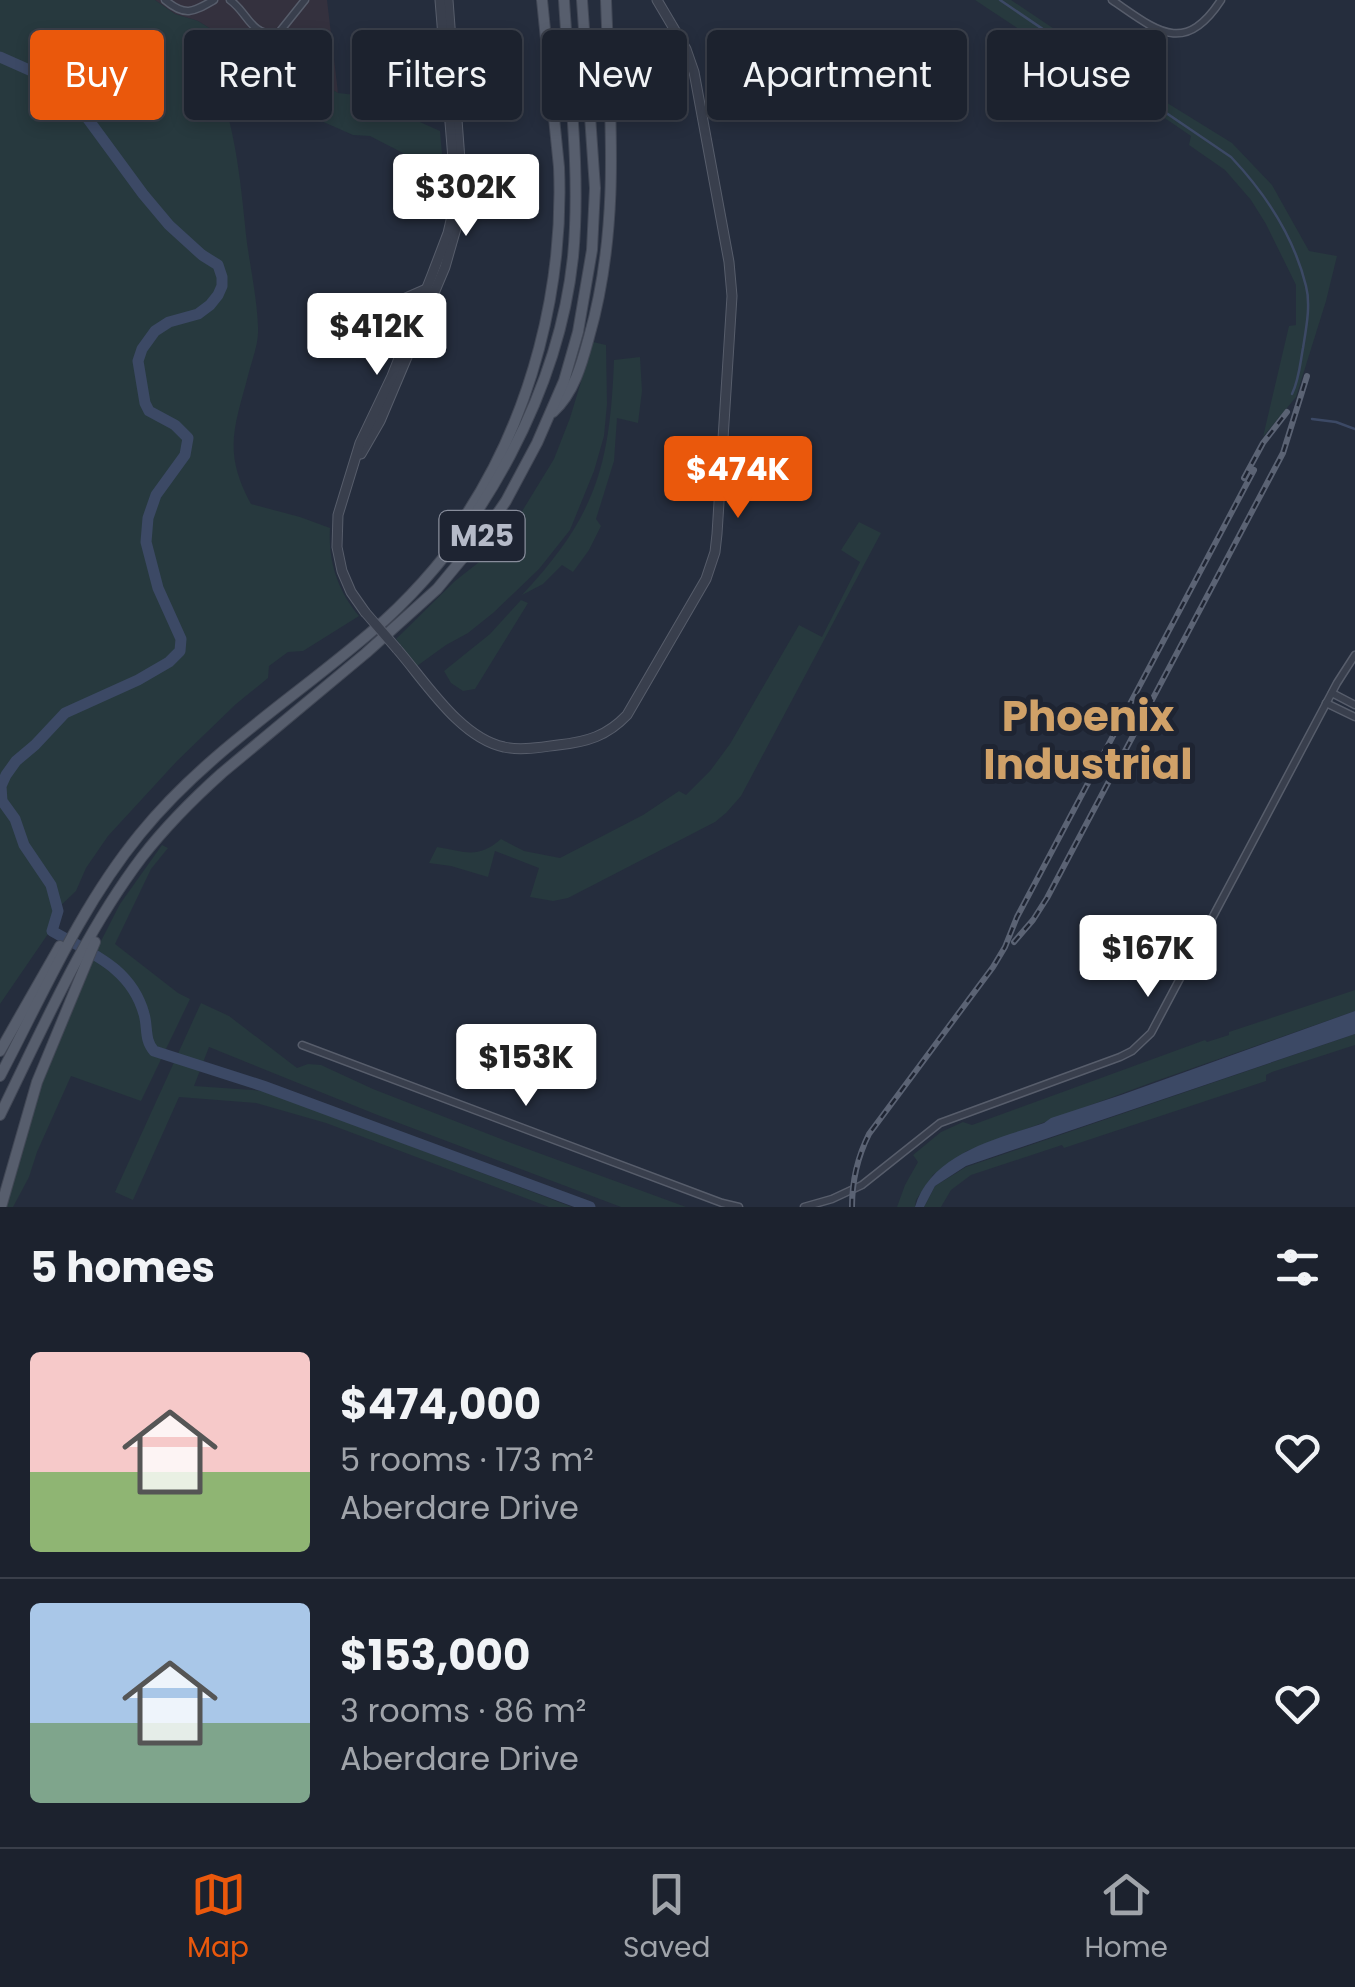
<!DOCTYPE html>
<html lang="en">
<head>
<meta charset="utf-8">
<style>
  body { margin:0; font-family:Poppins,sans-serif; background:#292f3a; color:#f1f3f6; height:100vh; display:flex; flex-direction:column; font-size:38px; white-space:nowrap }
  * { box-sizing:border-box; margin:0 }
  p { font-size:32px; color:#a0a4aa }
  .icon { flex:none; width:55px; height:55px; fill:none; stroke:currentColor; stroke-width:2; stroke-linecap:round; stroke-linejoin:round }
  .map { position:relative; height:1207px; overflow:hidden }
  .sheet { display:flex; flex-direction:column; background:#1c222e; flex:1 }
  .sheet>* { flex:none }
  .hud { position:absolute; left:30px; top:30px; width:1295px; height:90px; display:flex; gap:20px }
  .price { position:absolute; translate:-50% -85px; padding:0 22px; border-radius:10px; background:#fff; color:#222; font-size:32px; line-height:65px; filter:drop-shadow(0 2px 5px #0008) }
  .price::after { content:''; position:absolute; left:50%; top:60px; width:30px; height:22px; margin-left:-15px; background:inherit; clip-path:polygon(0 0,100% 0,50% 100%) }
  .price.current { background:#ea580c; color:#fff }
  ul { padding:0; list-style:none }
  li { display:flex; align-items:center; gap:30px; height:250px; padding:0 30px }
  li+li { border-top:2px solid #3a3f4a }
  li span { display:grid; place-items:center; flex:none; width:280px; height:200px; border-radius:10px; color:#555 }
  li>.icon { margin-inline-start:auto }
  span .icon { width:120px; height:120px; fill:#fffc; stroke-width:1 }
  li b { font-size:42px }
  h2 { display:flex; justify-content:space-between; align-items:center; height:120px; padding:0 30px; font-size:42px }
  .chip { padding:0 35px; border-radius:10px; background:#1c222e; box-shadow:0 5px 15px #0003,0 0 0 2px #3a3f4a; font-size:35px; line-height:90px }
  .chip.current { background:#ea580c; color:#fff }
  .menu { display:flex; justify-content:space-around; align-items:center; height:140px; border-top:2px solid #3a3f4a; background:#1c222e; font-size:28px; color:#a0a4aa }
  .menu a { display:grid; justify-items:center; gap:5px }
  .menu .current { color:#ea580c }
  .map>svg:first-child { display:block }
</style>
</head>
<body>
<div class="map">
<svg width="1355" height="1207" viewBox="0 0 1355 1207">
  <rect width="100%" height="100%" fill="#252d3d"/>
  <polygon fill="#34313e" points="155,0 327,0 338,93 309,77 275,52 214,31 198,21 175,14"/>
  <g fill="#27393e">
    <path d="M0,0H155L175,14L198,21L214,31L275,52L309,77L338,93L383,98L382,105L440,131C442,159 448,189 439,217L436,188L430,167L370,136L353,135L217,75L216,79C237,132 241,187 247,243C251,271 257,299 258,327C259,342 253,357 249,372C235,426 222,451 251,504L300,517L330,528C328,562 338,591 359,616L303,651L288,652L269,666L268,678L236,704L177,761L108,836L86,868L76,891L55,911L50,931L0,1004Z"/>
    <polygon points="975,0 1011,0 1130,80 1232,143 1272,185 1309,251 1337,256 1326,301 1296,397 1263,437 1289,326 1296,325 1296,285 1266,224 1251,200 1225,170 1189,145 1191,136 1062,48 1058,55"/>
    <polygon points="593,342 606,345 607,404 604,436 594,471 570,530 539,569 493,613 468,633 446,645 417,666 396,639 455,581 488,555 521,513 554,459 570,418"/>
    <path d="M640,357L642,391L638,423L617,418L614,461L596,519L601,526L589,550L573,572L562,565L543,584L522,595C596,516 610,466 614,360Z"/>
    <path d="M859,522L881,533L741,796L726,813L715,822L568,898L553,901L530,897L539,868L495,851L488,877L451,866L429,863L437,847C466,852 478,859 501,839L524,851L560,858L643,815L679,791L686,795L710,771L730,744L799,625L822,637L860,562L841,550Z"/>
    <polygon points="521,600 528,603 475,689 463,691 451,683 444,671 490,634"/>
    <polygon points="162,845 168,848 151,869 115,944 178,993 190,999 141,1101 71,1076 37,1152 29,1177 13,1207 5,1207 38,1092 101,941 120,904"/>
    <polygon points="1355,990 1355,1011 1153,1082 967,1151 933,1175 916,1200 915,1207 897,1207 905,1185 918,1162 913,1155 941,1132 963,1122 972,1125 1205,1040 1207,1042 1229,1035 1229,1032"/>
    <polygon points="201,1003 229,1016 297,1068 308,1064 321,1065 373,1089 514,1144 686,1207 621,1207 375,1114 209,1047 194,1086 265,1091 572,1207 549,1207 326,1123 256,1103 179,1097 133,1200 115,1192"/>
    <polygon points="1355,1034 1355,1045 1272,1072 1266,1075 1266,1081 1064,1148 1062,1145 971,1175 951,1190 941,1207 924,1207 935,1186 966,1167"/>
  </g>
  <path fill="#3c4965" d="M1355,1011V1034L966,1166L935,1186L924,1207H915C931,1153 997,1139 1044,1123L1051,1118L1121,1095Z"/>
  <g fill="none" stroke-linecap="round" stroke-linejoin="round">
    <g stroke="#3c4965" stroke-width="2.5">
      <path d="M1000,0L1231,157C1265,193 1294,237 1306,286C1311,305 1306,329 1303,348C1300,364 1299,380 1292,394"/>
      <polyline points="1312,419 1336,422 1355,429"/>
      <polyline points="0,792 2,801"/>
    </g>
    <path stroke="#3c4965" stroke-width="11" d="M0,57L63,85L143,194L169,225L202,255L218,265L222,277V286L218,295L210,305L198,314L169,322L155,331L142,349L138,361L145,403L149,411L175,425L188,438L185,455L156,495L148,518L146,542L158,588L181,639L180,651L169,662L138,680L65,713L35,745L16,761L6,775L1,786L2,801L15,819L24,845L51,885L58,911L52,931C90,953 131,967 144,1014C148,1027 144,1040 154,1051L263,1086L590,1207"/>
    <defs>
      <g id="minor">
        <path d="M165,0C185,17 193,12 214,0"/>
        <path d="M230,0C249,14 249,34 277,35L305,0"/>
        <path d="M1112,0C1156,30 1184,57 1221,0"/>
        <polyline points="1332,693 1355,705"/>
        <polyline points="1326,703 1355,717"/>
        <polyline points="302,1045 722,1203 739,1207"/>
        <polyline points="804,1207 832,1199 862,1185 940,1123 1120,1057 1132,1051 1151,1033 1337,683 1355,655"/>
      </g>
      <g id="tertiary">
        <polyline points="401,300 426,289"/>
        <polyline points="361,454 380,421 445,267 459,218 461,173 448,0"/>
        <polyline points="365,612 351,592 342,571 337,547 338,515 360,443 392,376 432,275 448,233 452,216 454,188 453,159 440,0"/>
        <path d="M397,649C425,681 460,738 504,747C521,751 541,747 558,745C587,742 607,736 627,715L706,579L715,552L717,534L732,296L729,262L694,72L686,49L657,0"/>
      </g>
      <g id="primary">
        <path d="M553,412C574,393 582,363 589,337C621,226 610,114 606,0"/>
        <path d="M466,515C532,414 564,287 559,167L542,0"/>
        <polyline points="0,1051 60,946"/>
        <path d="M0,1076C43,994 81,906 140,834C209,749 304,692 385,620C483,530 559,390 573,257C581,172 569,85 564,0"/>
        <path d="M0,1115C43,1028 83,935 142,857C166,826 193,799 222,773L366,653L437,589L486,530L506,501L537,443L564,381L578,332L592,250L595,188L582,0"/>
        <polyline points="1,1207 37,1082 95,942"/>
      </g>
    </defs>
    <use href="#minor" stroke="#575d6b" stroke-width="9"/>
    <use href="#tertiary" stroke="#575d6b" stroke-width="11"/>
    <use href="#primary" stroke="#424856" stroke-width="12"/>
    <use href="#minor" stroke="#393f4d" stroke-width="6"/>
    <use href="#tertiary" stroke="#393f4d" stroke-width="9"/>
    <use href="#primary" stroke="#575e6d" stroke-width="10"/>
    <defs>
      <g id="rail">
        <polyline points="1244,478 1263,443 1287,412"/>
        <polyline points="1014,942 1033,920 1047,898 1283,453 1307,376"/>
        <path d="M852,1207C852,1180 857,1158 869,1134L993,967L1005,947L1017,917L1254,470"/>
      </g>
    </defs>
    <use href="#rail" stroke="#5b6374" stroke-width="6"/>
    <use href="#rail" stroke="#1e2432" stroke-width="2.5" stroke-dasharray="8" stroke-linecap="butt"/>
    <defs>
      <polyline id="tertiary-bridge" points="365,612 397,649"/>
    </defs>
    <use href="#tertiary-bridge" stroke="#575d6b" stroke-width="11" stroke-linecap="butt"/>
    <use href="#tertiary-bridge" stroke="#393f4d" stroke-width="9"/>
  </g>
  <g text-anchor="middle" stroke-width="10" stroke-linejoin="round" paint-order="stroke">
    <rect fill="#1e2432" stroke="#888d9b" stroke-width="2.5" x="439.5" y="511" width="85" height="50" rx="8"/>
    <g font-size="30" font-weight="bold" fill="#b5bac8">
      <text x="482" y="546">M25</text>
    </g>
    <g font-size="42" font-weight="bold" fill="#d0a168" stroke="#1e2432">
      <text x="1088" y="731">Phoenix<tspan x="1088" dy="48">Industrial</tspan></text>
    </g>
  </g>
</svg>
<b class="price" style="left:466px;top:239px">$302K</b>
<b class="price" style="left:377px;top:378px">$412K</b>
<b class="price current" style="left:738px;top:521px">$474K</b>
<b class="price" style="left:1148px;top:1000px">$167K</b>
<b class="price" style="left:526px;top:1109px">$153K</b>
<div class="hud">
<a class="chip current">Buy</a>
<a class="chip">Rent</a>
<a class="chip">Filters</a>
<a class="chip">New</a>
<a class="chip">Apartment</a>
<a class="chip">House</a>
</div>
</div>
<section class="sheet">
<h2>5 homes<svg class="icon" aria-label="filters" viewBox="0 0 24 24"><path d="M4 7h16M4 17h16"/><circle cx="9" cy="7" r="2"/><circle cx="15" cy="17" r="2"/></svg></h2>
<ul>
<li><span style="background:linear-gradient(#f6c9c9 60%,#8fb573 0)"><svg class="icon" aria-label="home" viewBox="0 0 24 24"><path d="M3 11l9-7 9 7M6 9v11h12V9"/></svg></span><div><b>$474,000</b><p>5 rooms · 173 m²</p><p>Aberdare Drive</p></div><svg class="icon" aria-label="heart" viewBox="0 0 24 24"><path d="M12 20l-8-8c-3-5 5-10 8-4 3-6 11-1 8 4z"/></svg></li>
<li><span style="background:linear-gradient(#a9c7e8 60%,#7fa58c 0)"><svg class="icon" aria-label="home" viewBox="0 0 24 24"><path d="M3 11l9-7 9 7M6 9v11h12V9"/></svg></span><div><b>$153,000</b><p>3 rooms · 86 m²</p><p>Aberdare Drive</p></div><svg class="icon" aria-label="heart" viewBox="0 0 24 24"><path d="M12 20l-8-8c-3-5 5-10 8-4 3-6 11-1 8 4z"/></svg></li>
</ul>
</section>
<nav class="menu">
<a class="current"><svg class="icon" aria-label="map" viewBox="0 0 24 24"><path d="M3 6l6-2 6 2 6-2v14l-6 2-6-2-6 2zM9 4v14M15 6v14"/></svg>Map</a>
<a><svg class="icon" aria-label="saved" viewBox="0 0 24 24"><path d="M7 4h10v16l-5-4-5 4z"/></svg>Saved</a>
<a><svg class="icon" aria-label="home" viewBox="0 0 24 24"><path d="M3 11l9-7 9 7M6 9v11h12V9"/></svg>Home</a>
</nav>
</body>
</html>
